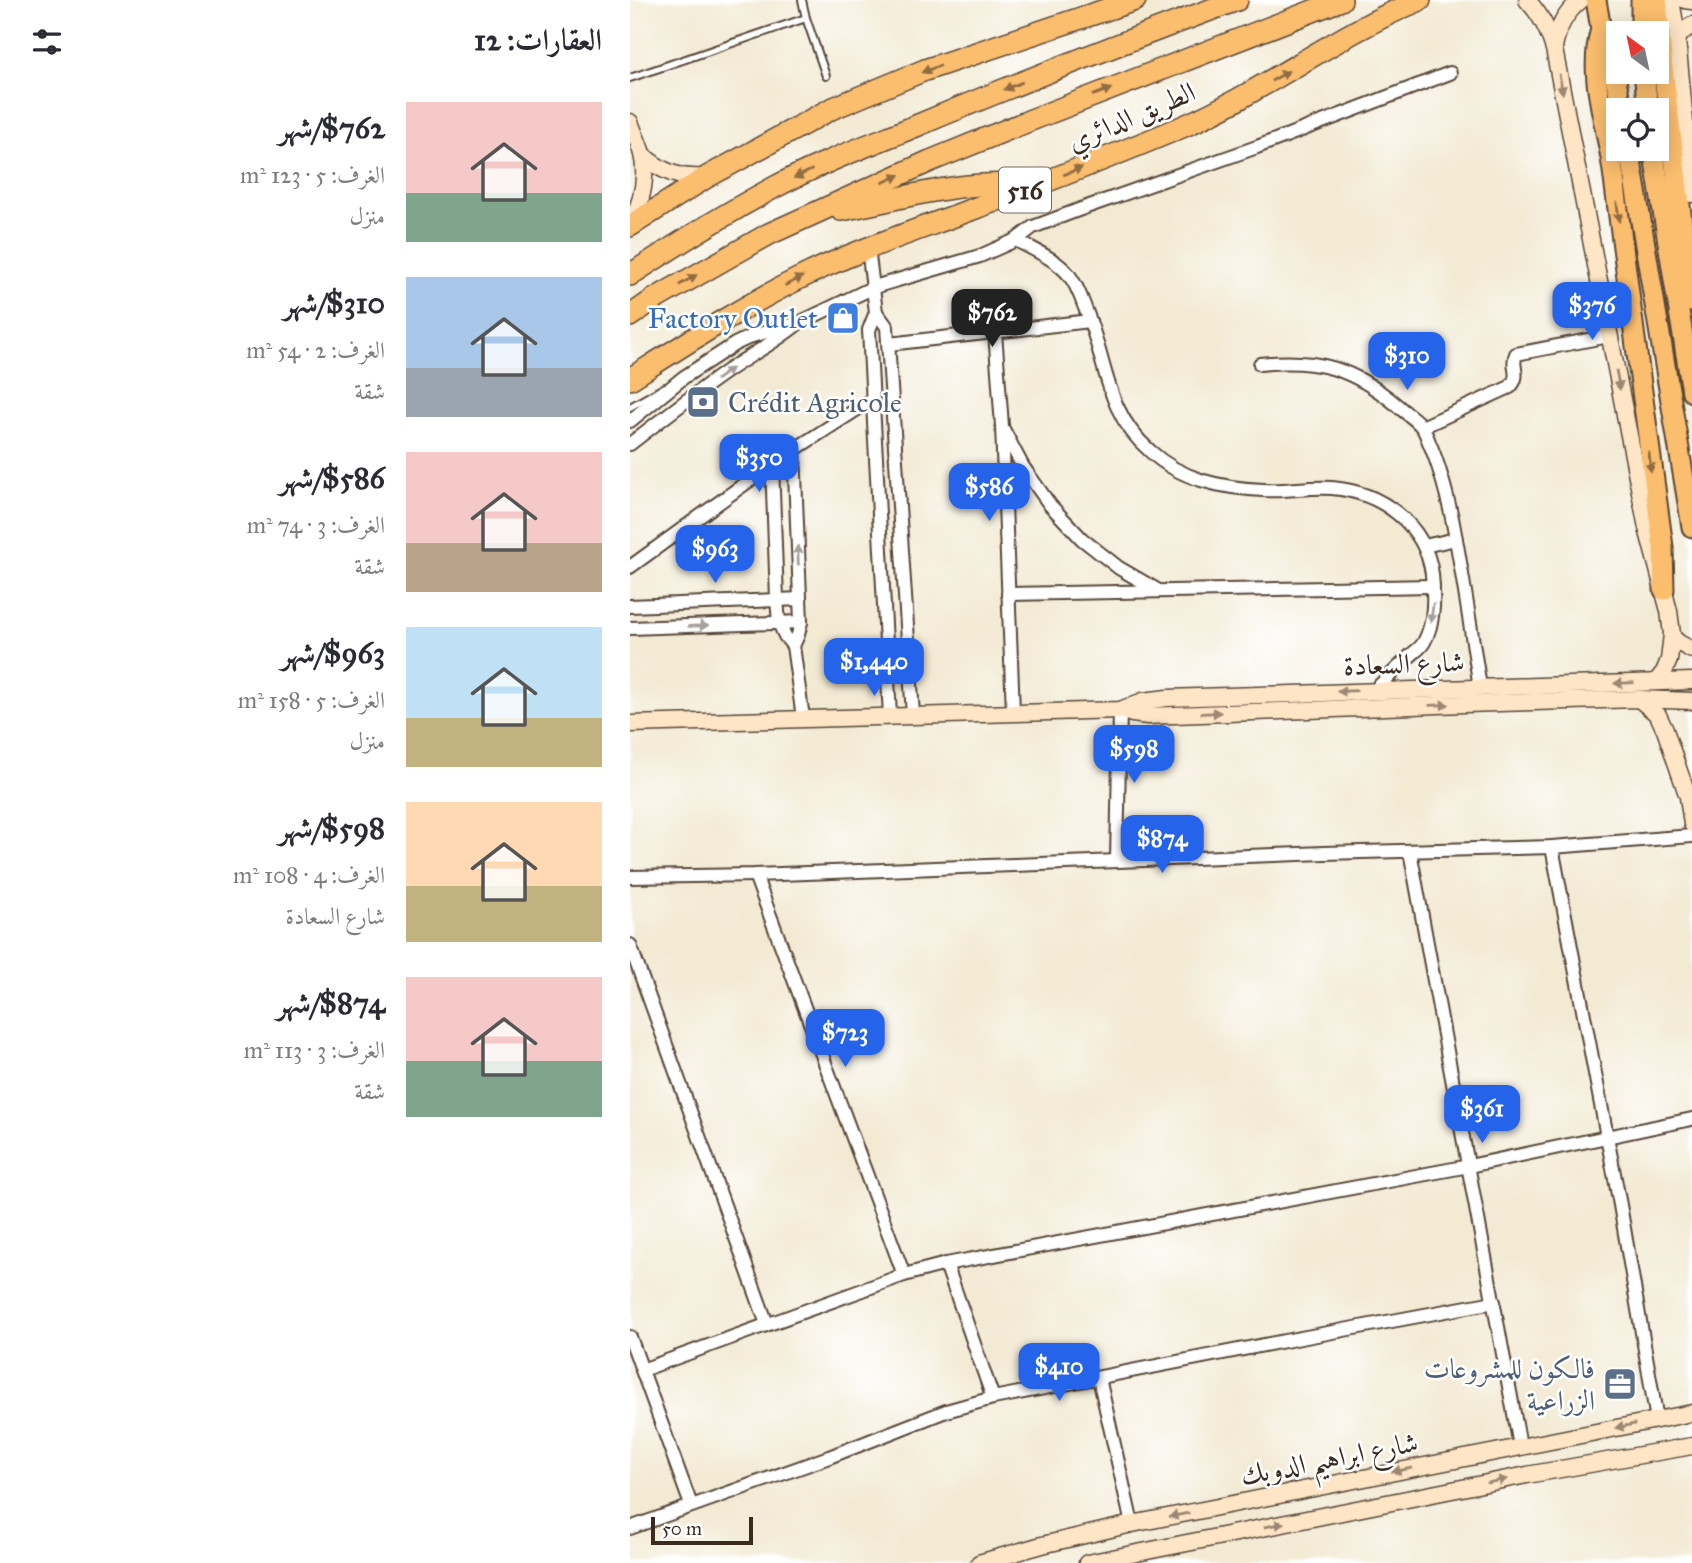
<!DOCTYPE html>
<html lang="ar">
<head>
<meta charset="utf-8">
<style>
  body { margin:0; font-family:"IM FELL Great Primer",Amiri,serif; background:#f2f2f3; color:#2b2b33; direction:rtl; height:100vh; display:flex; flex-direction:column; font-size:26px; white-space:nowrap }
  * { box-sizing:border-box; margin:0 }
  p { font-size:23px; color:#7c7c81 }
  .icon { flex:none; width:38px; height:38px; fill:none; stroke:currentColor; stroke-width:2; stroke-linecap:round; stroke-linejoin:round }
  .map { position:relative; flex:1; overflow:hidden; direction:ltr }
  .drawer { display:flex; flex-direction:column; background:#fff; width:630px }
  .drawer>* { flex:none }
  .needle { width:46px; rotate:327deg }
  .fabs { position:absolute; left:976px; top:21px; display:grid; gap:14px }
  .fabs a { display:grid; place-items:center; width:63px; height:63px; border-radius:0px; background:#fff; box-shadow:0 4px 18px #0003; font-size:35px }
  .scale { position:absolute; left:21px; bottom:18px; width:102px; box-sizing:border-box; padding-left:7px; border:4px solid #3b2a1e; border-top:0; font-size:19px; line-height:24px; white-space:nowrap; color:#3b2a1e; -webkit-text-stroke:5px #fff; paint-order:stroke }
  .price { position:absolute; translate:-50% -60px; padding:0 16px; border-radius:14px; background:#2563eb; color:#fff; font-size:23px; line-height:46px; filter:drop-shadow(0 2px 4px #0008) }
  .price::after { content:''; position:absolute; left:50%; top:42px; width:21px; height:16px; margin-left:-10px; background:inherit; clip-path:polygon(0 0,100% 0,50% 100%) }
  .price.current { background:#222; color:#fff }
  ul { padding:0; list-style:none }
  li { display:flex; align-items:center; gap:21px; height:175px; padding:0 28px }
  li span { display:grid; place-items:center; flex:none; width:196px; height:140px; border-radius:0px; color:#555 }
  li>.icon { margin-inline-start:auto }
  span .icon { width:84px; height:84px; fill:#fffc; stroke-width:1 }
  li b { font-size:30px }
  h2 { display:flex; justify-content:space-between; align-items:center; height:84px; padding:0 28px; font-size:30px }
  main { display:flex; flex:1; min-height:0 }
  .map>svg:first-child { display:block }
</style>
</head>
<body>
<main>
<div class="map">
<svg width="1062" height="1563" viewBox="0 0 1062 1563">
  <rect width="100%" height="100%" fill="#fff"/>
  <filter id="ink" filterUnits="userSpaceOnUse"><feTurbulence type="fractalNoise" baseFrequency=".0143" numOctaves="2"/><feDisplacementMap in="SourceGraphic" scale="14" xChannelSelector="R" yChannelSelector="G"/><feConvolveMatrix kernelMatrix="1 2 1 2 8 2 1 2 1" color-interpolation-filters="sRGB"/></filter>
  <filter id="wash" filterUnits="userSpaceOnUse"><feTurbulence type="fractalNoise" baseFrequency=".00686" numOctaves="4" result="noise"/><feDisplacementMap in="SourceGraphic" scale="28" xChannelSelector="R" yChannelSelector="G"/><feGaussianBlur stdDeviation="1.57" result="paint"/><feColorMatrix in="noise" values="0 0 0 0 0 0 0 0 0 0 0 0 0 0 0 0 0 1.4 0 .05"/><feComposite in="paint" operator="in"/></filter>
  <g filter="url(#wash)">
    <rect width="100%" height="100%" fill="#f3ead4"/>
  </g>
  <g filter="url(#ink)">
    <g fill="none" stroke-linecap="round" stroke-linejoin="round">
      <defs>
        <g id="lane">
          <polyline points="172,0 176,18 196,76"/>
          <polyline points="0,78 176,18"/>
          <polyline points="0,407 35,387"/>
        </g>
        <g id="street">
          <path d="M386,240C404,250 426,259 439,275C447,285 451,297 455,308C477,360 474,411 520,451C551,480 592,488 633,490C656,492 679,486 702,488C751,492 795,524 802,574C804,596 805,622 794,642C791,648 784,652 779,657C768,668 756,679 745,690"/>
          <polyline points="238,248 246,312 239,330 260,716"/>
          <polyline points="246,312 257,327 283,715"/>
          <polyline points="365,332 372,426 383,712"/>
          <polyline points="259,344 460,321"/>
          <path d="M630,364C688,358 723,368 768,406C775,413 786,419 792,427C795,431 797,437 799,442C810,467 816,491 822,518C833,574 841,631 850,687"/>
          <polyline points="0,421 54,377 105,344 122,336 169,323 244,287 350,256 386,240 403,227 451,209 627,147 820,73"/>
          <path d="M792,427L880,387C892,374 880,366 886,354L979,336"/>
          <polyline points="373,429 393,467 420,505 452,539 489,568 527,590"/>
          <path d="M0,444C32,419 64,394 97,371C120,355 144,343 166,325"/>
          <polyline points="142,464 147,599 149,623 155,636 163,646 173,718"/>
          <polyline points="794,546 826,539"/>
          <polyline points="0,567 142,464 243,399"/>
          <polyline points="378,594 803,586"/>
          <polyline points="0,606 170,599"/>
          <polyline points="0,628 171,622"/>
          <polyline points="163,646 168,635 171,622 164,450"/>
          <polyline points="922,847 990,1205 1027,1420"/>
          <polyline points="780,851 890,1446"/>
          <polyline points="487,860 490,710"/>
          <polyline points="125,875 274,1275"/>
          <polyline points="0,877 125,875 694,853 922,847 1062,836"/>
          <polyline points="0,945 137,1324"/>
          <polyline points="316,1264 363,1398"/>
          <polyline points="0,1337 61,1505"/>
          <polyline points="12,1370 274,1275 316,1264 839,1166 1062,1119"/>
          <polyline points="469,1378 502,1524"/>
          <polyline points="0,1528 199,1457 316,1411 363,1398 660,1340 864,1302"/>
        </g>
        <g id="secondary">
          <path d="M897,0C911,15 918,30 924,49L1017,528L1039,611L1042,634L1039,660L1034,672L1026,682"/>
          <polyline points="1041,0 1046,29 1062,194"/>
          <polyline points="1055,0 1062,1"/>
          <polyline points="1047,40 1051,33 1062,25"/>
          <path d="M924,48C927,28 935,13 951,0"/>
          <path d="M0,122C4,133 9,143 12,154C18,179 11,204 0,226"/>
          <path d="M12,154C31,172 50,179 76,177"/>
          <polyline points="1042,637 1049,643 1062,650"/>
          <polyline points="1009,699 1028,715 1035,730 1058,797 1062,824"/>
          <polyline points="490,710 502,714 518,716 834,704 1009,699 1062,701"/>
          <polyline points="0,724 490,710 513,701 537,698 1062,681"/>
          <polyline points="349,1563 412,1545 502,1524 1062,1413"/>
          <polyline points="457,1563 897,1475 1062,1446"/>
        </g>
        <g id="primary">
          <polyline points="966,0 971,29 986,80 992,110"/>
          <polyline points="1011,0 1011,33"/>
          <polyline points="1027,0 1033,68 1062,302"/>
          <path d="M971,29C957,76 977,124 983,171C999,296 1016,422 1033,547L1034,590"/>
          <polyline points="1014,72 1018,110"/>
          <polyline points="999,149 1062,527"/>
          <polyline points="1023,149 1062,392"/>
        </g>
        <g id="highway">
          <path d="M211,210C271,199 333,179 394,186"/>
          <polyline points="0,226 77,177 201,109 295,70 505,0"/>
          <path d="M0,275C47,244 95,214 145,187C190,163 239,145 286,126C392,81 499,40 607,0"/>
          <polyline points="0,316 23,300 139,234 300,161 401,120 711,0"/>
          <path d="M0,379C55,344 110,308 168,279C222,252 279,233 335,212C408,185 481,157 552,127C635,91 707,34 790,0"/>
        </g>
      </defs>
      <use href="#lane" stroke="#574739" stroke-width="10"/>
      <use href="#street" stroke="#574739" stroke-width="16"/>
      <use href="#secondary" stroke="#574739" stroke-width="19"/>
      <use href="#primary" stroke="#574739" stroke-width="23"/>
      <use href="#highway" stroke="#574739" stroke-width="24"/>
      <use href="#lane" stroke="#fff" stroke-width="6"/>
      <use href="#street" stroke="#fff" stroke-width="12"/>
      <use href="#secondary" stroke="#fde5c5" stroke-width="16"/>
      <use href="#primary" stroke="#fbbd6e" stroke-width="19"/>
      <use href="#highway" stroke="#fbbd6e" stroke-width="21"/>
    </g>
    <defs><path id="oneway-solid" d="M-6-.8H1V-3.2L6.5 0L1 3.2V.8H-6Z" transform="scale(1.75)"/></defs>
    <g fill="#916c42">
      <use href="#oneway-solid" transform="translate(301 69) rotate(160)"/>
      <use href="#oneway-solid" transform="translate(650 76) rotate(-30)"/>
      <use href="#oneway-solid" transform="translate(383 86) rotate(158)"/>
      <use href="#oneway-solid" transform="translate(472 92) rotate(-21)"/>
      <use href="#oneway-solid" transform="translate(443 171) rotate(-22)"/>
      <use href="#oneway-solid" transform="translate(173 174) rotate(155)"/>
      <use href="#oneway-solid" transform="translate(261 179) rotate(-24)"/>
      <use href="#oneway-solid" transform="translate(988 212) rotate(83)"/>
      <use href="#oneway-solid" transform="translate(58 280) rotate(-30)"/>
      <use href="#oneway-solid" transform="translate(164 281) rotate(-27)"/>
      <use href="#oneway-solid" transform="translate(1020 462) rotate(83)"/>
    </g>
    <g fill="#9c8872">
      <use href="#oneway-solid" transform="translate(931 84) rotate(79)"/>
      <use href="#oneway-solid" transform="translate(988 380) rotate(79)"/>
      <use href="#oneway-solid" transform="translate(994 683) rotate(178)"/>
      <use href="#oneway-solid" transform="translate(717 691) rotate(178)"/>
      <use href="#oneway-solid" transform="translate(809 705) rotate(-2)"/>
      <use href="#oneway-solid" transform="translate(581 713) rotate(-2)"/>
      <use href="#oneway-solid" transform="translate(995 1426) rotate(169)"/>
      <use href="#oneway-solid" transform="translate(772 1470) rotate(169)"/>
      <use href="#oneway-solid" transform="translate(867 1481) rotate(-11)"/>
      <use href="#oneway-solid" transform="translate(549 1515) rotate(169)"/>
      <use href="#oneway-solid" transform="translate(644 1525) rotate(-11)"/>
    </g>
    <g fill="#a79f9a">
      <use href="#oneway-solid" transform="translate(94 374) rotate(-35)"/>
      <use href="#oneway-solid" transform="translate(168 555) rotate(-92)"/>
      <use href="#oneway-solid" transform="translate(802 613) rotate(97)"/>
      <use href="#oneway-solid" transform="translate(68 626) rotate(-2)"/>
    </g>
  </g>
  <defs>
    <symbol id="shop-square" viewBox="-11 -11 22 22"><rect x="-9" y="-9" width="18" height="18" rx="4" fill="#3f7fe0" stroke="#fff"/><path d="M-5-2.5h2.3a2.7 3.5 0 0 1 5.4 0H5L5.5 6h-11ZM-1.5-2.5h3a1.5 2.3 0 0 0-3 0Z" fill="#fff"/></symbol>
    <symbol id="bank-square" viewBox="-11 -11 22 22"><rect x="-9" y="-9" width="18" height="18" rx="4" fill="#5c6f8a" stroke="#fff"/><path d="M-6-4H6V4H-6ZM0-2.3a2.3 2.3 0 1 0 0 4.6a2.3 2.3 0 1 0 0-4.6Z" fill="#fff"/></symbol>
    <symbol id="office-square" viewBox="-11 -11 22 22"><rect x="-9" y="-9" width="18" height="18" rx="4" fill="#5c6f8a" stroke="#fff"/><path d="M-6-3h4V-5.5h4V-3h4V5H-6ZM-1-4.5V-3h2v-1.5ZM-6 0V1H6V0Z" fill="#fff"/></symbol>
  </defs>
  <g fill-rule="evenodd">
    <use href="#shop-square" x="194" y="299" width="38" height="38"/>
    <use href="#bank-square" x="54" y="383" width="38" height="38"/>
    <use href="#office-square" x="971" y="1365" width="38" height="38"/>
  </g>
  <g text-anchor="middle" stroke-width="5" stroke-linejoin="round" paint-order="stroke">
    <rect fill="#fff" stroke="#766a62" stroke-width="2" x="369" y="167.5" width="52" height="45" rx="5"/>
    <g font-size="26" font-weight="bold" fill="#3b2a1e">
      <text x="395" y="199">516</text>
    </g>
    <g font-size="28" fill="#3b2a1e" stroke="#fff">
      <text transform="translate(501 116) rotate(-23)" y="10">الطريق الدائري</text>
      <text transform="translate(774 663) rotate(-2)" y="10">شارع السعادة</text>
      <text transform="translate(699 1458) rotate(-11)" y="10">شارع ابراهيم الدوبك</text>
    </g>
    <g font-size="28" fill="#366cbe" stroke="#fff" text-anchor="end">
      <text x="188" y="328">Factory Outlet</text>
    </g>
    <g font-size="28" fill="#4e5e75" stroke="#fff" text-anchor="start">
      <text x="98" y="412">Crédit Agricole</text>
      <text x="965" y="1378" text-anchor="end">فالكون للمشروعات<tspan x="965" dy="32">الزراعية</tspan></text>
    </g>
  </g>
</svg>
<div class="fabs">
<a><svg class="needle" viewBox="-14 -14 28 28"><path d="M0-13l5 13h-10z" fill="#e53935"/><path d="M0 13l5-13h-10z" fill="#7c7c81"/></svg></a>
<a><svg class="icon" aria-label="locate" viewBox="0 0 24 24"><circle cx="12" cy="12" r="6"/><path d="M12 2v4M12 18v4M2 12h4M18 12h4"/></svg></a>
</div>
<div class="scale">50 m</div>
<b class="price" style="left:962px;top:342px">$376</b>
<b class="price current" style="left:362px;top:349px">$762</b>
<b class="price" style="left:777px;top:392px">$310</b>
<b class="price" style="left:129px;top:494px">$350</b>
<b class="price" style="left:359px;top:523px">$586</b>
<b class="price" style="left:85px;top:585px">$963</b>
<b class="price" style="left:244px;top:698px">$1,440</b>
<b class="price" style="left:504px;top:785px">$598</b>
<b class="price" style="left:532px;top:875px">$874</b>
<b class="price" style="left:215px;top:1069px">$723</b>
<b class="price" style="left:852px;top:1145px">$361</b>
<b class="price" style="left:429px;top:1403px">$410</b>
</div>
<section class="drawer">
<h2>العقارات: 12<svg class="icon" aria-label="filters" viewBox="0 0 24 24"><path d="M4 7h16M4 17h16"/><circle cx="9" cy="7" r="2"/><circle cx="15" cy="17" r="2"/></svg></h2>
<ul>
<li><span style="background:linear-gradient(#f6c9c9 65%,#7fa58c 0)"><svg class="icon" aria-label="home" viewBox="0 0 24 24"><path d="M3 11l9-7 9 7M6 9v11h12V9"/></svg></span><div><b>$762/شهر</b><p>الغرف: 5 · 123 m²</p><p>منزل</p></div></li>
<li><span style="background:linear-gradient(#a9c7e8 65%,#9aa5b1 0)"><svg class="icon" aria-label="home" viewBox="0 0 24 24"><path d="M3 11l9-7 9 7M6 9v11h12V9"/></svg></span><div><b>$310/شهر</b><p>الغرف: 2 · 54 m²</p><p>شقة</p></div></li>
<li><span style="background:linear-gradient(#f6c9c9 65%,#b9a48a 0)"><svg class="icon" aria-label="home" viewBox="0 0 24 24"><path d="M3 11l9-7 9 7M6 9v11h12V9"/></svg></span><div><b>$586/شهر</b><p>الغرف: 3 · 74 m²</p><p>شقة</p></div></li>
<li><span style="background:linear-gradient(#bfe0f5 65%,#c2b280 0)"><svg class="icon" aria-label="home" viewBox="0 0 24 24"><path d="M3 11l9-7 9 7M6 9v11h12V9"/></svg></span><div><b>$963/شهر</b><p>الغرف: 5 · 158 m²</p><p>منزل</p></div></li>
<li><span style="background:linear-gradient(#ffd9b3 60%,#c2b280 0)"><svg class="icon" aria-label="home" viewBox="0 0 24 24"><path d="M3 11l9-7 9 7M6 9v11h12V9"/></svg></span><div><b>$598/شهر</b><p>الغرف: 4 · 108 m²</p><p>شارع السعادة</p></div></li>
<li><span style="background:linear-gradient(#f6c9c9 60%,#7fa58c 0)"><svg class="icon" aria-label="home" viewBox="0 0 24 24"><path d="M3 11l9-7 9 7M6 9v11h12V9"/></svg></span><div><b>$874/شهر</b><p>الغرف: 3 · 113 m²</p><p>شقة</p></div></li>
</ul>
</section>
</main>
</body>
</html>
